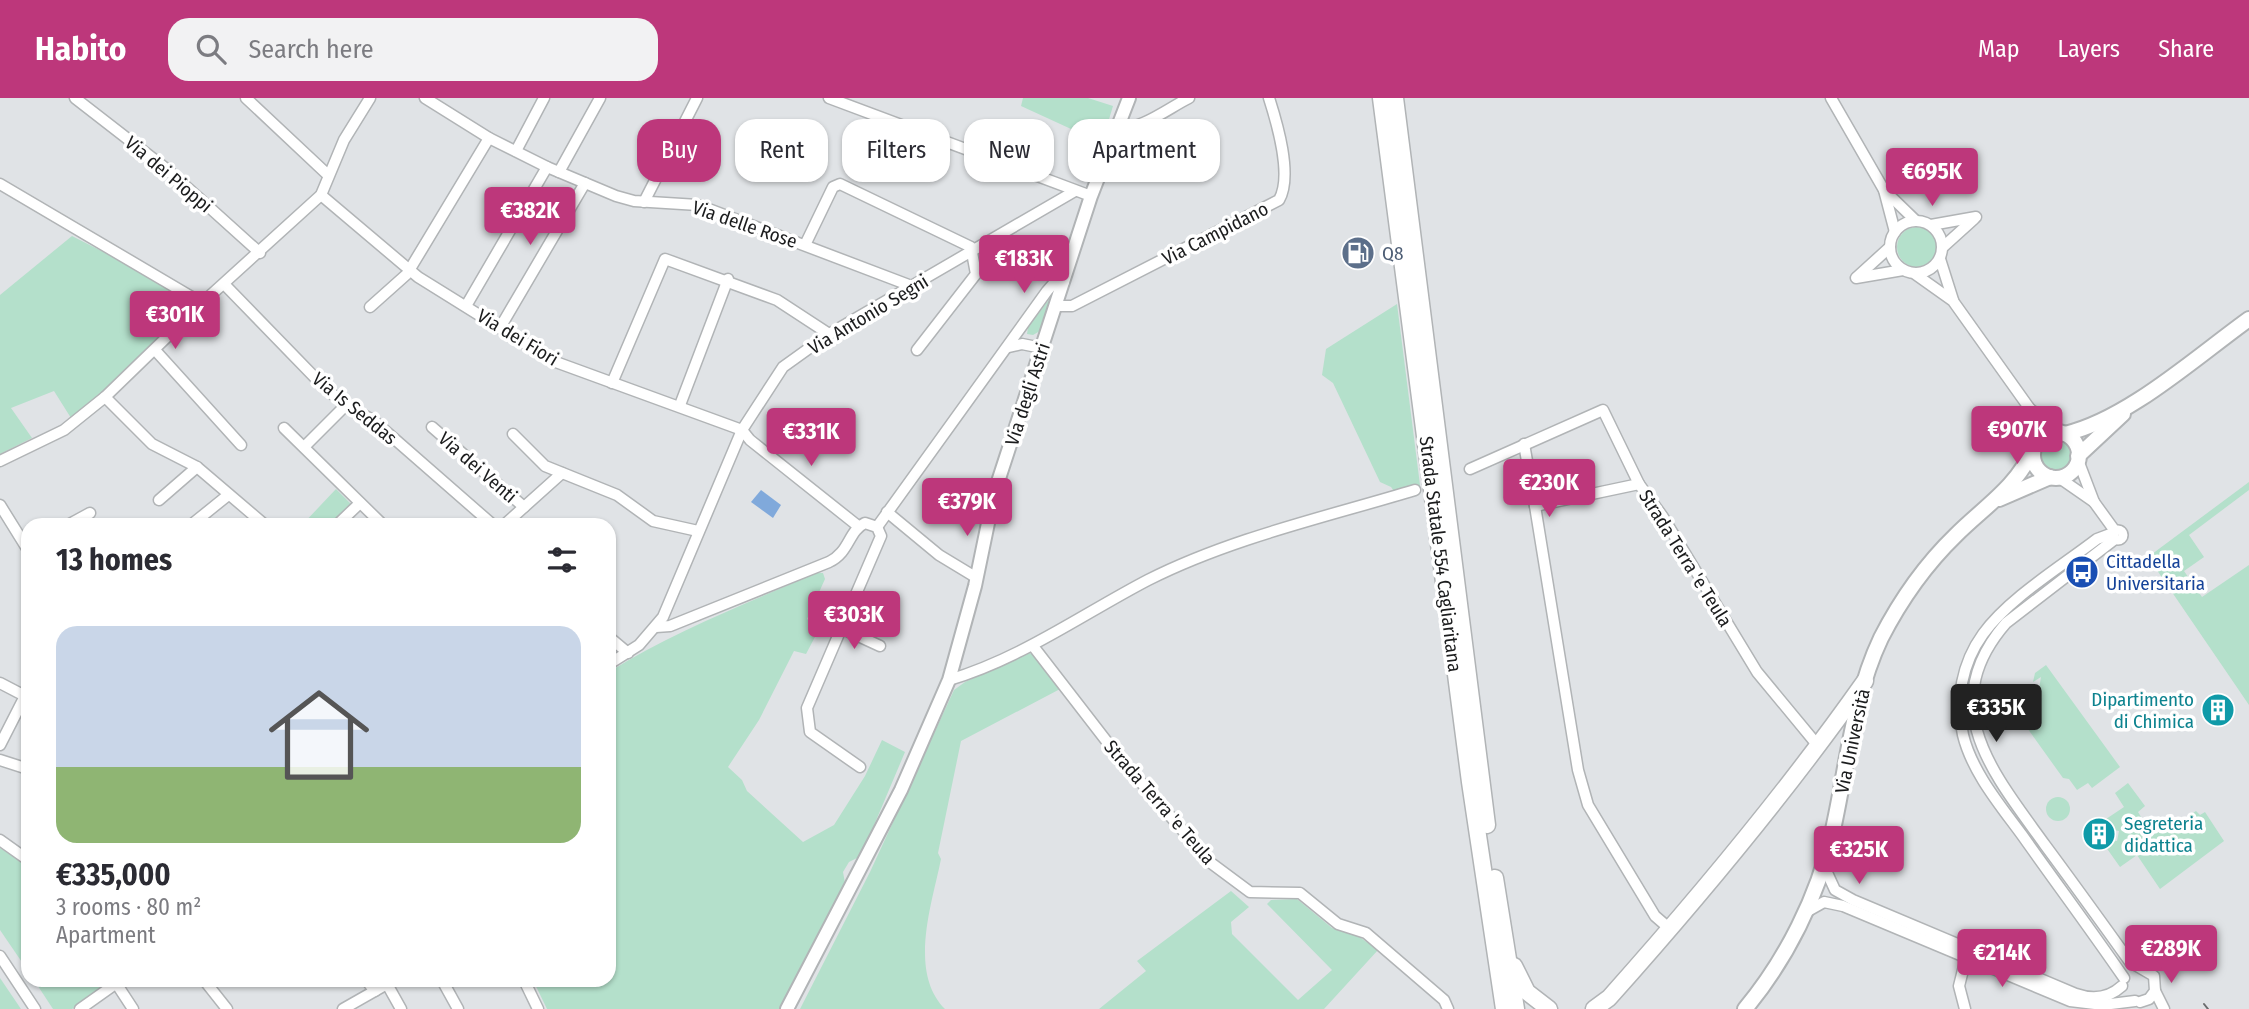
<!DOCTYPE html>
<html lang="en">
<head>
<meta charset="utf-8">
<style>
  body { margin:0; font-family:"Fira Sans Condensed",sans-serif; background:#f2f2f3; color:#2b2b33; height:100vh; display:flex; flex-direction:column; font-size:26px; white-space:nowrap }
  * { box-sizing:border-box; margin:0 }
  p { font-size:23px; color:#7c7c81 }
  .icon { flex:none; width:38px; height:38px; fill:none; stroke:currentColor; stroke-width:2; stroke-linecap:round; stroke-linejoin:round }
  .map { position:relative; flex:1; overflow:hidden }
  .panel { position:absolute; left:21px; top:420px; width:595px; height:469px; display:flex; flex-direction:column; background:#fff; border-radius:21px; box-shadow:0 2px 5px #0004 }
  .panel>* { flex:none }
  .top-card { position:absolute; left:637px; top:21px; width:665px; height:63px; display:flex; gap:14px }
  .price { position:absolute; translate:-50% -60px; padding:0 16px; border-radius:7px; background:#bd377b; color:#fff; font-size:23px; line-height:46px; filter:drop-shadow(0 2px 4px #0008) }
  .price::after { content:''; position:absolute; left:50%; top:42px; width:21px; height:16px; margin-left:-10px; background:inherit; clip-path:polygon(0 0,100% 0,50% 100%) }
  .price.selected { background:#222; color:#fff }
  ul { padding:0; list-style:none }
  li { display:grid; align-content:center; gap:14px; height:371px; padding:0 35px }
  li+li { border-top:2px solid #e1e1e2 }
  li span { display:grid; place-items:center; height:217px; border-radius:21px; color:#555 }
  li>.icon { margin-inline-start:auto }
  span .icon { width:126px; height:126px; fill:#fffc; stroke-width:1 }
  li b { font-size:30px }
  h2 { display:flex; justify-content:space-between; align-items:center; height:84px; padding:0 35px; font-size:30px }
  .chip { padding:0 24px; border-radius:21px; background:#fff; box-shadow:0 2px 5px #0004; font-size:24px; line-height:63px }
  .chip.selected { background:#bd377b; color:#fff }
  header { display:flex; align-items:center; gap:42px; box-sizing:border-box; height:98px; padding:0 35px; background:#bd377b; color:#fff }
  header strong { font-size:33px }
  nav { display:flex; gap:38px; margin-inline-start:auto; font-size:24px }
  .search { width:490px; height:63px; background:#f2f2f3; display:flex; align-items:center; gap:18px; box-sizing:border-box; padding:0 24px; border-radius:21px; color:#7c7c81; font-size:26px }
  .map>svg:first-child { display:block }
</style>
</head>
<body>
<header>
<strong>Habito</strong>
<div class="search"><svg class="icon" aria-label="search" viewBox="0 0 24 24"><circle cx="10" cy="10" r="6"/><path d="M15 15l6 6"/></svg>Search here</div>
<nav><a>Map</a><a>Layers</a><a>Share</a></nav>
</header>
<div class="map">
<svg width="2249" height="911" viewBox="0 0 2249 911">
  <rect width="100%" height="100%" fill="#e0e3e6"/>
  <g fill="#b4e0cb">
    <polygon points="1023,0 1088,0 1113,8 1103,41 1095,42 1021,8"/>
    <circle cx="1917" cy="149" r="20"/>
    <polygon points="72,138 135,170 192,206 104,292 71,320 54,293 11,310 32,340 0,356 0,197"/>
    <polygon points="1050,200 1040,233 1033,237 1027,236 1028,229"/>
    <polygon points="1397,206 1421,395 1400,401 1391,389 1380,384 1333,285 1322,277 1326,251"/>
    <circle cx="2056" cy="357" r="15"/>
    <polygon points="2249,384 2249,392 2189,437 2204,459 2184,473 2202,499 2249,467 2249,607 2148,459"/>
    <polygon points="336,391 351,406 328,427 302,427"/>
    <path d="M816,475H823L825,481L807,521L814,526L816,537L806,556L794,553L759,622L728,669L742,682L747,693L803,744L834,727L865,678L882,642L905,654L861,758L849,764L843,774L845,785L782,911H547L533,882H609V574C674,533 746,506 816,475Z"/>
    <path d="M1029,555L1035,557L1062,590L961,643L938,755L941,761C932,806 908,874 945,911H800L870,774L954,592L965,584Z"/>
    <polygon points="2046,567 2120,669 2092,690 2088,685 2077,692 2069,681 2063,680 2025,627 2034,621 2041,579 2033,584 2035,575"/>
    <polygon points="2128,685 2145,708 2138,714 2143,722 2164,719 2175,727 2196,713 2200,717 2205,714 2224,743 2160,791 2137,757 2120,769 2103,745 2107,742 2117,743 2119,733 2108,731 2103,723 2124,709 2115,695"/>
    <circle cx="2058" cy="711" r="12"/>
    <polygon points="0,750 28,768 28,873 0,832"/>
    <polygon points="1231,793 1249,809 1231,824 1232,836 1298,902 1332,872 1267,806 1271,802 1297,801 1332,830 1358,838 1378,852 1324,911 1099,911 1146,873 1137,863"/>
    <polygon points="2166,833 2180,838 2182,845 2171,857 2155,863 2147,862 2138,854"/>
    <polygon points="0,880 21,911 0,911"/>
    <polygon points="34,882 103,882 108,885 72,911 53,911"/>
  </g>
  <polygon fill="#80a9db" points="761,392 781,407 773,420 751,404"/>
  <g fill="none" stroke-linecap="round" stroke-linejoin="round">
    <defs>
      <g id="minor">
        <polyline points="75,0 169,73 260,155"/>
        <polyline points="246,0 328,77"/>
        <polyline points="425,0 489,40 547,69 616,98 634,103 698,107 914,189"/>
        <polyline points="829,0 1091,98"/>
        <polyline points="1831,0 1884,92 1915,122"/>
        <path d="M1118,29C1139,34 1170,9 1189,0"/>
        <polyline points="516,53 544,0"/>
        <polyline points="559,74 600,0"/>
        <polyline points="0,86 202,205"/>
        <polyline points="1884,92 1895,134"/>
        <polyline points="321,97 418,179 553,263 742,332 750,342 858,428"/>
        <polyline points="644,104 697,0"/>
        <circle cx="1916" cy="149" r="26"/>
        <polyline points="1931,127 1976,119"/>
        <polyline points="805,147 833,89 840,86 971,149 976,176 917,252"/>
        <polyline points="1943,149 1974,121"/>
        <polyline points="1940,161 1953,202"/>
        <polyline points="1915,176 1953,203 2030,311 2061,335"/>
        <polyline points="1857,179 1890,149"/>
        <polyline points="1856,180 1903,172"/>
        <polyline points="224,186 326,291 346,307 374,323 493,427"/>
        <polyline points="466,208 547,69"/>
        <path d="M1056,208H1072L1279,102C1293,78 1277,25 1269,0"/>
        <polyline points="370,209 407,176 489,40"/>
        <polyline points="501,228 585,85"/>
        <polyline points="1009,249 1022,246 1042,250"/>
        <polyline points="155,252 241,347"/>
        <polyline points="612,285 665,161 777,202 829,236"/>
        <polyline points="105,299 152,346 197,369 265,427"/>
        <polyline points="680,307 728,181"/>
        <polyline points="2030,311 2039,341"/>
        <polyline points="432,329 524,409"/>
        <polyline points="284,330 383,427"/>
        <polyline points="513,336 545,368 617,397 653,423 698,433"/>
        <polyline points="1524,346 1535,408 1639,386"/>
        <polyline points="304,349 346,307"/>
        <polyline points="2078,362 2094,404"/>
        <polyline points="0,363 64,332 105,299 202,205 321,97 344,42 370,0"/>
        <polyline points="1470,371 1603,312 1639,386 1663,419 1757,574 1819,649"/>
        <polyline points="2058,379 2094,404 2115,433"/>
        <polyline points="159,402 197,369"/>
        <polyline points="0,407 28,452"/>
        <polyline points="1535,408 1578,672 1588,707 1655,818 1670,831"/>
        <polyline points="887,414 939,457 977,480"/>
        <polyline points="68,427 90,415"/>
        <polyline points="191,427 227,398"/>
        <polyline points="337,427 360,405"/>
        <polyline points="504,427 562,375"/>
        <polyline points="877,429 1047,193 1054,185 1064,184"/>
        <circle cx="2118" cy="437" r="4.5"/>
        <path d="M2113,435L2097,441C2062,468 2009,500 1983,536C1962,565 1955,602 1963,637C1972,674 2000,707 2022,737C2056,785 2091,832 2124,880"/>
        <path d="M2115,441L2006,525C1934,608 1994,676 2045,747C2074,786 2102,825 2130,864L2154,878L2155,893L2149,901L2140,904"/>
        <path d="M656,529L670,528L829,464C850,454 848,433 865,425L877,429L881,438L807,610L810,634L860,669"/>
        <polyline points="841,530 880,548"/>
        <polyline points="609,539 628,555"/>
        <polyline points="1033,548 1118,658 1211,765 1250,794 1300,795 1338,826 1366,835 1444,902 1448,911"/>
        <polyline points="609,566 639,547 663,519 742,332 783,269 829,236 1075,93"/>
        <path d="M949,582C1022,560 1081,517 1148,482C1231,440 1326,419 1415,392"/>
        <polyline points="0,585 25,598 0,647"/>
        <polyline points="0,662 28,671"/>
        <polyline points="0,742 28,762"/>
        <path d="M1824,768L1835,792L1853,802L2076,896C2093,902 2109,900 2122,888"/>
        <polyline points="1808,813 1824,804 1843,808 2070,903 2103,907 2135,903"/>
        <polyline points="0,858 35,911"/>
        <polyline points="204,882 227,911"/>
        <polyline points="366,882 375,893"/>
        <polyline points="442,882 458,911"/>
        <polyline points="524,882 538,911"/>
        <polyline points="116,885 133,911"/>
        <polyline points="387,886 401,911"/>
        <polyline points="2155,893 2164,911"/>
        <polyline points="80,911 121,882"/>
        <polyline points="343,911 394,882"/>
        <polyline points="1965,911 1959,888 1966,860"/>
      </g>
      <polyline id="tertiary" points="787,911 901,692 949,582 975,488 994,396 1091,98 1129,0"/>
      <g id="secondary">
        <circle cx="2056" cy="357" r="23"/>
        <path d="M2065,336C2128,321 2196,259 2249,221"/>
        <polyline points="2078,358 2123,316"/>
        <polyline points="1999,401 2050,379"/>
        <path d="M1745,911C1786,862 1818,798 1832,736C1847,671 1852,601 1881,540C1900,503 1926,466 1956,437C1984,409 2017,389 2033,351"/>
      </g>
      <g id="trunk">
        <polyline points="1381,0 1470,684 1504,911"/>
        <polyline points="1395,0 1487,727"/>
        <polyline points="1495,780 1516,911"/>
        <polyline points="1514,868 1527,894 1549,911"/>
        <path d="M1594,911L1609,900C1700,798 1786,695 1865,583"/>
      </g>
    </defs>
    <use href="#minor" stroke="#b1b4b6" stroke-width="13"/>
    <use href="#tertiary" stroke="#b1b4b6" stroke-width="16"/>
    <use href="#secondary" stroke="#b1b4b6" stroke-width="18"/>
    <use href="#trunk" stroke="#b1b4b6" stroke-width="19"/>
    <use href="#minor" stroke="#fff" stroke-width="10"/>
    <use href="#tertiary" stroke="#fff" stroke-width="12"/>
    <use href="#secondary" stroke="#fff" stroke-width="14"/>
    <use href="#trunk" stroke="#fff" stroke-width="16"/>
    <polyline stroke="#6a6b6d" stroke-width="2" points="2204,906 2208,911"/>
  </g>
  <defs>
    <symbol id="fuel-disc" viewBox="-11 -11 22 22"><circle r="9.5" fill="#5c6f8a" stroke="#fff"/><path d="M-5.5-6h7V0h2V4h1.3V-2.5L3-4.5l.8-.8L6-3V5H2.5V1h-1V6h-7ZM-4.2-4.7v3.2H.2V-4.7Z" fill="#fff"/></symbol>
    <symbol id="bus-disc" viewBox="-11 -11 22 22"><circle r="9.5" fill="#1a4fb4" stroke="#fff"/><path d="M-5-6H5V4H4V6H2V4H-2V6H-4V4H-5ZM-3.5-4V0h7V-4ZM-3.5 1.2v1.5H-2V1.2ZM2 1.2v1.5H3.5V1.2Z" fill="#fff"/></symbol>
    <symbol id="building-disc" viewBox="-11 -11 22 22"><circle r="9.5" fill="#0f9aa8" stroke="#fff"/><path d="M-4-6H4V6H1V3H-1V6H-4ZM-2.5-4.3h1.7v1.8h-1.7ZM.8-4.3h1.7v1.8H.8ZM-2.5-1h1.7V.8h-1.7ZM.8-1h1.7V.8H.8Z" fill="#fff"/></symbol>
  </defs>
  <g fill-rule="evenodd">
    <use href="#fuel-disc" x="1339" y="136" width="38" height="38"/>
    <use href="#bus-disc" x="2063" y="455" width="38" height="38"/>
    <use href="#building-disc" x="2199" y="593" width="38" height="38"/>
    <use href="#building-disc" x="2080" y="717" width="38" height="38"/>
  </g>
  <g text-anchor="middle" stroke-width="7" stroke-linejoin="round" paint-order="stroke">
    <g font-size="19" fill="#1b1c1d" stroke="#fff">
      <text transform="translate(169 76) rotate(40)" y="7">Via dei Pioppi</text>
      <text transform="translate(745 126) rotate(19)" y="7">Via delle Rose</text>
      <text transform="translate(1215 135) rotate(-27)" y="7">Via Campidano</text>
      <text transform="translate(868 216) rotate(-31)" y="7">Via Antonio Segni</text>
      <text transform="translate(518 239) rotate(31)" y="7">Via dei Fiori</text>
      <text transform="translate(1027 296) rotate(-72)" y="7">Via degli Astri</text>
      <text transform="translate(355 310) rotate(39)" y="7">Via Is Seddas</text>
      <text transform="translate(478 369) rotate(41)" y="7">Via dei Venti</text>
      <text transform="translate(1441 456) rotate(83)" y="7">Strada Statale 554 Cagliaritana</text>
      <text transform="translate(1686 460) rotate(58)" y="7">Strada Terra 'e Teula</text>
      <text transform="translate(1852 643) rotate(-78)" y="7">Via Università</text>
      <text transform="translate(1160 704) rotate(49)" y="7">Strada Terra 'e Teula</text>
    </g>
    <g font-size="19" fill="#4e5e75" stroke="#fff" text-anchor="start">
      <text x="1382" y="162">Q8</text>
    </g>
    <g font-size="19" fill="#164399" stroke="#fff" text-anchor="start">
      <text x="2106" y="470">Cittadella<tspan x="2106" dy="22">Universitaria</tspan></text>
    </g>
    <g font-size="19" fill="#0d838f" stroke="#fff" text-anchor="end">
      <text x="2194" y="608">Dipartimento<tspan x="2194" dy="22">di Chimica</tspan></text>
      <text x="2124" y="732" text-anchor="start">Segreteria<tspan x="2124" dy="22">didattica</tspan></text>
    </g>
  </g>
</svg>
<b class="price" style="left:1932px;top:110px">€695K</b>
<b class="price" style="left:530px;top:149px">€382K</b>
<b class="price" style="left:1024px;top:197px">€183K</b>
<b class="price" style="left:175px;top:253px">€301K</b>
<b class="price" style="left:2017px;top:368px">€907K</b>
<b class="price" style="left:811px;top:370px">€331K</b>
<b class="price" style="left:1549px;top:421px">€230K</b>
<b class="price" style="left:967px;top:440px">€379K</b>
<b class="price" style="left:854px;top:553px">€303K</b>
<b class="price selected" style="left:1996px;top:646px">€335K</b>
<b class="price" style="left:1859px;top:788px">€325K</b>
<b class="price" style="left:2171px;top:887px">€289K</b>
<b class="price" style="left:2002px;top:891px">€214K</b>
<div class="top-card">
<a class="chip selected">Buy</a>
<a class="chip">Rent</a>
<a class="chip">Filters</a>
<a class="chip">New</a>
<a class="chip">Apartment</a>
</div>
<section class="panel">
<h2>13 homes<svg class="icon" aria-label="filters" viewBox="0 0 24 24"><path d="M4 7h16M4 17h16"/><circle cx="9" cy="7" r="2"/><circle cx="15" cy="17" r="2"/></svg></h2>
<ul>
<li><span style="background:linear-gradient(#c9d6e8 65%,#8fb573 0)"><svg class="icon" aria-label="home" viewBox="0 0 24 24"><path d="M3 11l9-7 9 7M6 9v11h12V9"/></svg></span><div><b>€335,000</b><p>3 rooms · 80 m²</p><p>Apartment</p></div></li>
</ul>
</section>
</div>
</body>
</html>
